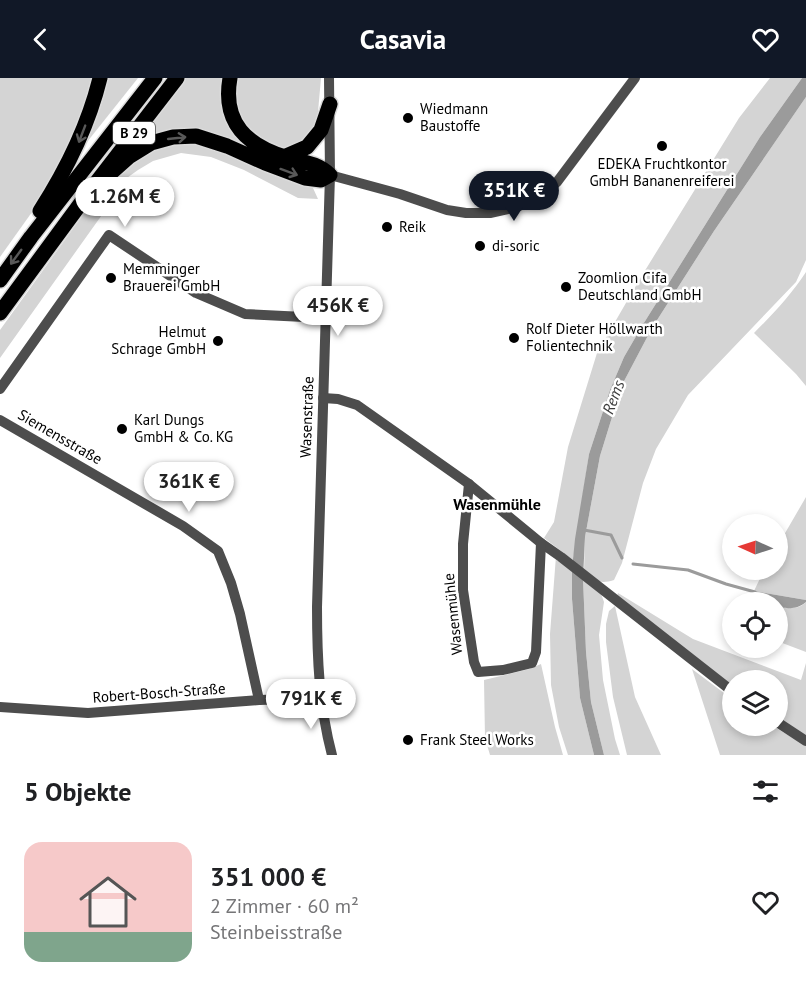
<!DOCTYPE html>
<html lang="de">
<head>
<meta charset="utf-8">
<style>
  body { margin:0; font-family:"PT Sans",sans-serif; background:#f2f2f2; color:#202124; height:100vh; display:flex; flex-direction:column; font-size:22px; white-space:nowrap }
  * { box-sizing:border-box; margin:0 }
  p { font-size:20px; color:#757577 }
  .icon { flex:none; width:33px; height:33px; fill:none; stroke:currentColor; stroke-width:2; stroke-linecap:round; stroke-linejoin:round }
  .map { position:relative; height:677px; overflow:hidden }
  .side { display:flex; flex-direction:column; background:#fff; flex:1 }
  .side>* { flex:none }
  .needle { width:39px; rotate:273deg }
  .fabs { position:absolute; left:722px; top:436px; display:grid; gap:12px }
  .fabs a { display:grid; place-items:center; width:66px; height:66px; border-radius:50%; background:#fff; box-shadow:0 3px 9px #0003; font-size:30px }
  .price { position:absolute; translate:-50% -51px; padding:0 14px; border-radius:21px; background:#fff; color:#222; font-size:20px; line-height:39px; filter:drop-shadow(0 2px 3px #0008) }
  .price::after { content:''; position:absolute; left:50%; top:36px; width:18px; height:14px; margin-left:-9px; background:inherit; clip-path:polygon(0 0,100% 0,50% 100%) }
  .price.selected { background:#111827; color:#fff }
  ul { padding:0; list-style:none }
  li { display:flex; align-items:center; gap:18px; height:150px; padding:0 24px }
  li span { display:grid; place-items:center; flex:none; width:168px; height:120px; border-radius:18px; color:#555 }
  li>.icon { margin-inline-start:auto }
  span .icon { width:72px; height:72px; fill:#fffc; stroke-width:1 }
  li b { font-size:26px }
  h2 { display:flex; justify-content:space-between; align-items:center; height:72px; padding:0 24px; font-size:26px }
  header { display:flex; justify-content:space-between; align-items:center; height:78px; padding:0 24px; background:#111827; color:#fff; font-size:27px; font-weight:600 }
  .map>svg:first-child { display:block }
</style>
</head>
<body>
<header><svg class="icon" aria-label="back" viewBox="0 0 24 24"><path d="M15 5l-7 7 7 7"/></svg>Casavia<svg class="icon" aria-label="heart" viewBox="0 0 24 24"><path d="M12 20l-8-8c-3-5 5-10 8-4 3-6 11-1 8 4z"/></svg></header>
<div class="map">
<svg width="806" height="677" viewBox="0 0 806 677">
  <rect width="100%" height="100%" fill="#fff"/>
  <g fill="#d4d4d4">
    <polygon points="0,0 93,0 86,29 68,72 42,120 0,179"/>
    <polygon points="105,0 138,0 87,64 85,63"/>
    <polygon points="184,0 224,0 232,49 313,91 309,95 220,61 137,65 135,61"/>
    <polygon points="232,0 321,0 317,45 310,59 286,72 262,66 238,42"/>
    <polygon points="770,0 802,0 760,59 642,248 624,279 610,312 589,376 573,482 544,460 554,444 568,369 597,275 641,199 739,40"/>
    <path d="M806,19V182L796,204L688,317L656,371L643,405L622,485L614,502C598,507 597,502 584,493L585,459L600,378L622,307L652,250L714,153Z"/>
    <polygon points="186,62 217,69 313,110 318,121 298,120 244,92 211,79 181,75 153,83 138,92 117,107 100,131 104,134 0,280 0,252 108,102 154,67"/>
    <path d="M806,194V308L796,296L754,255C773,236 791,217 806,194Z"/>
    <polygon points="806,419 806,522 754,513 764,492 777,492 777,469"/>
    <polygon points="556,478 572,491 572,521 580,620 594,677 568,677 559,649 551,607 550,556"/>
    <polygon points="583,501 600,513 604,524 599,557 603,602 615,661 620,677 604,677 591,624 586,574"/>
    <polygon points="618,515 693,561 801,602 806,585 806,659 777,641 777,603 732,603 732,609 617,518"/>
    <path d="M806,524V574L777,563V557L783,541L777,540V527L781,530C790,528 797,533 806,524Z"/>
    <polygon points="615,528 635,619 661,677 627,677 613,619 606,564 606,546 609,533"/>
    <polygon points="541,586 555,649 563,677 490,677 485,660 484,602 529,591"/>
    <polygon points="692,591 732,621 732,648 773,648 806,668 806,677 720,677"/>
  </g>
  <g fill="#9b9b9b">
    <polygon points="802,0 806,0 806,19 714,153 652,250 622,307 600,378 585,459 583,501 586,574 591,624 604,677 594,677 580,620 572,521 572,491 575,461 589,376 610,312 624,279 642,248 760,59"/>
    <path d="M754,513L806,522V524C803,527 796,530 792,530C788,531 786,529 781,530L777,527V525C769,525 759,520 754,513Z"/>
  </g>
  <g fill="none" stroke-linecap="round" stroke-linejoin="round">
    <g stroke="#9b9b9b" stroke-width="3">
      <polyline points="584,452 611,457 622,480"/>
      <polyline points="633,486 688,492 726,506 755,514"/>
    </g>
    <defs>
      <g id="highway">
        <polyline points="284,79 307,69 321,52 330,26"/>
        <path d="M92,110L112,94L130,78L151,65L173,59L196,58L227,68L265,85L305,100L321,102L330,97C318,85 303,84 288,80C247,68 222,45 230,0"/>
        <path d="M40,133C67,91 88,49 100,0"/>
        <polyline points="0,202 31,159 155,0"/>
        <polyline points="0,235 92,110 177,0"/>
      </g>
    </defs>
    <use href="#highway" stroke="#dbdbdb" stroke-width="18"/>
    <g stroke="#4d4d4d" stroke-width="10">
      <path d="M329,0L330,97L317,529C317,579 319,628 332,677"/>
      <polyline points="330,97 400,116 447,132 466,135 490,135 517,129 535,121 557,104 635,0"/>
      <polyline points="0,311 109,157 196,215 245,236 324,240"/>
      <polyline points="323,320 338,321 357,327 469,406 541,465 561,479 732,613"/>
      <polyline points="0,342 183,448 218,473 231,505 240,536 259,622"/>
      <polyline points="469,406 463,466 463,512 474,584 478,594 503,592 532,585 536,574 541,465"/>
      <polyline points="0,629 88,635 259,622 321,620"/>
      <polyline points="777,644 806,663"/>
    </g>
    <use href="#highway" stroke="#000" stroke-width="15"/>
  </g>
  <defs><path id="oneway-shaft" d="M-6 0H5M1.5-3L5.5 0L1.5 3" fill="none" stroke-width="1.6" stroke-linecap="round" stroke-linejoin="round" transform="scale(1.5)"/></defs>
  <g stroke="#595959">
    <use href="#oneway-shaft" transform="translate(82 56) rotate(111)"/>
    <use href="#oneway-shaft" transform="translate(177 60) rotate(-6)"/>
    <use href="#oneway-shaft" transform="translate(289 94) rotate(20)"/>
    <use href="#oneway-shaft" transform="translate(16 179) rotate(126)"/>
  </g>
  <g fill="#000" stroke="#fff" stroke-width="2">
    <circle cx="408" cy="40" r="6"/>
    <circle cx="662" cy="68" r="6"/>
    <circle cx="387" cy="149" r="6"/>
    <circle cx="480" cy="168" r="6"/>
    <circle cx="111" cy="200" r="6"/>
    <circle cx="566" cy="209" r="6"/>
    <circle cx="514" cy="260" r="6"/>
    <circle cx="218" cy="263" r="6"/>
    <circle cx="122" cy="351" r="6"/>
    <circle cx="408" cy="662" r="6"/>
  </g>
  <g text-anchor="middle" stroke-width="5" stroke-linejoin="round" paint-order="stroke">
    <rect fill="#fff" stroke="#4c4c4c" stroke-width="1.5" x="113" y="44" width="42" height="22" rx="4.5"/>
    <g font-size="14" font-weight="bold" fill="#000">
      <text x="134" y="60">B 29</text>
    </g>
    <g font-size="15" fill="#000" stroke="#fff" text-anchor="start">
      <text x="420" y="36">Wiedmann<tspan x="420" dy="17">Baustoffe</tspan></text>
      <text x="662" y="91" text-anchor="middle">EDEKA Fruchtkontor<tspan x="662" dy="17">GmbH Bananenreiferei</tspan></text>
      <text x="399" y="154">Reik</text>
      <text x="492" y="173">di-soric</text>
      <text x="123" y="196">Memminger<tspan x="123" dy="17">Brauerei GmbH</tspan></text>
      <text x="578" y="205">Zoomlion Cifa<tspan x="578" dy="17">Deutschland GmbH</tspan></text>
      <text x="526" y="256">Rolf Dieter Höllwarth<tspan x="526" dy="17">Folientechnik</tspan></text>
      <text x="206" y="259" text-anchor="end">Helmut<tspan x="206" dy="17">Schrage GmbH</tspan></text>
      <text x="134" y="347">Karl Dungs<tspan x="134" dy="17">GmbH &amp; Co. KG</tspan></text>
      <text x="420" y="667">Frank Steel Works</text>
    </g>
    <g font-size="15" fill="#000" stroke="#fff">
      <text transform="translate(307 339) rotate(-88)" y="5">Wasenstraße</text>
      <text transform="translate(60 359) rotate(30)" y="5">Siemensstraße</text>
      <text transform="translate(453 536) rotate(-96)" y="5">Wasenmühle</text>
      <text transform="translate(159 615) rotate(-4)" y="5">Robert-Bosch-Straße</text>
    </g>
    <g font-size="16" font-style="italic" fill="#3c3c3c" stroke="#fff">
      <text transform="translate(613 319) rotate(-69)" y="6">Rems</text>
    </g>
    <g font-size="16" font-weight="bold" fill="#000" stroke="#fff">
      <text x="497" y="432">Wasenmühle</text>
    </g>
  </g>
</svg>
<div class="fabs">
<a><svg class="needle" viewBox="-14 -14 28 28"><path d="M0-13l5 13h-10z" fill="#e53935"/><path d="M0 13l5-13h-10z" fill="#757577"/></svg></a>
<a><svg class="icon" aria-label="locate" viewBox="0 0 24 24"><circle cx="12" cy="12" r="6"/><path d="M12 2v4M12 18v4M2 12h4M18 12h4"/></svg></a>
<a><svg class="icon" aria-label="layers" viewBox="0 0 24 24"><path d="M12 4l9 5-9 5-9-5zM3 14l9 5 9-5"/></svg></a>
</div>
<b class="price selected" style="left:514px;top:144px">351K €</b>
<b class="price" style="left:125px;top:150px">1.26M €</b>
<b class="price" style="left:338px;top:259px">456K €</b>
<b class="price" style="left:189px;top:435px">361K €</b>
<b class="price" style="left:311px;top:652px">791K €</b>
</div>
<section class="side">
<h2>5 Objekte<svg class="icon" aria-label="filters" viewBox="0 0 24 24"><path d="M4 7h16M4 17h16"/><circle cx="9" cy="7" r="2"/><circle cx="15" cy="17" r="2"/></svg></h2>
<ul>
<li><span style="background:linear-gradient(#f6c9c9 75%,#7fa58c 0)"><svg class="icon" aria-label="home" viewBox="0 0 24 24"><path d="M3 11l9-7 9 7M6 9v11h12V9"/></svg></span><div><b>351 000 €</b><p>2 Zimmer · 60 m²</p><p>Steinbeisstraße</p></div><svg class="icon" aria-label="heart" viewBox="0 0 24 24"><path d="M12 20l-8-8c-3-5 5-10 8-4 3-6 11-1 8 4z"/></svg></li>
</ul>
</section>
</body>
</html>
